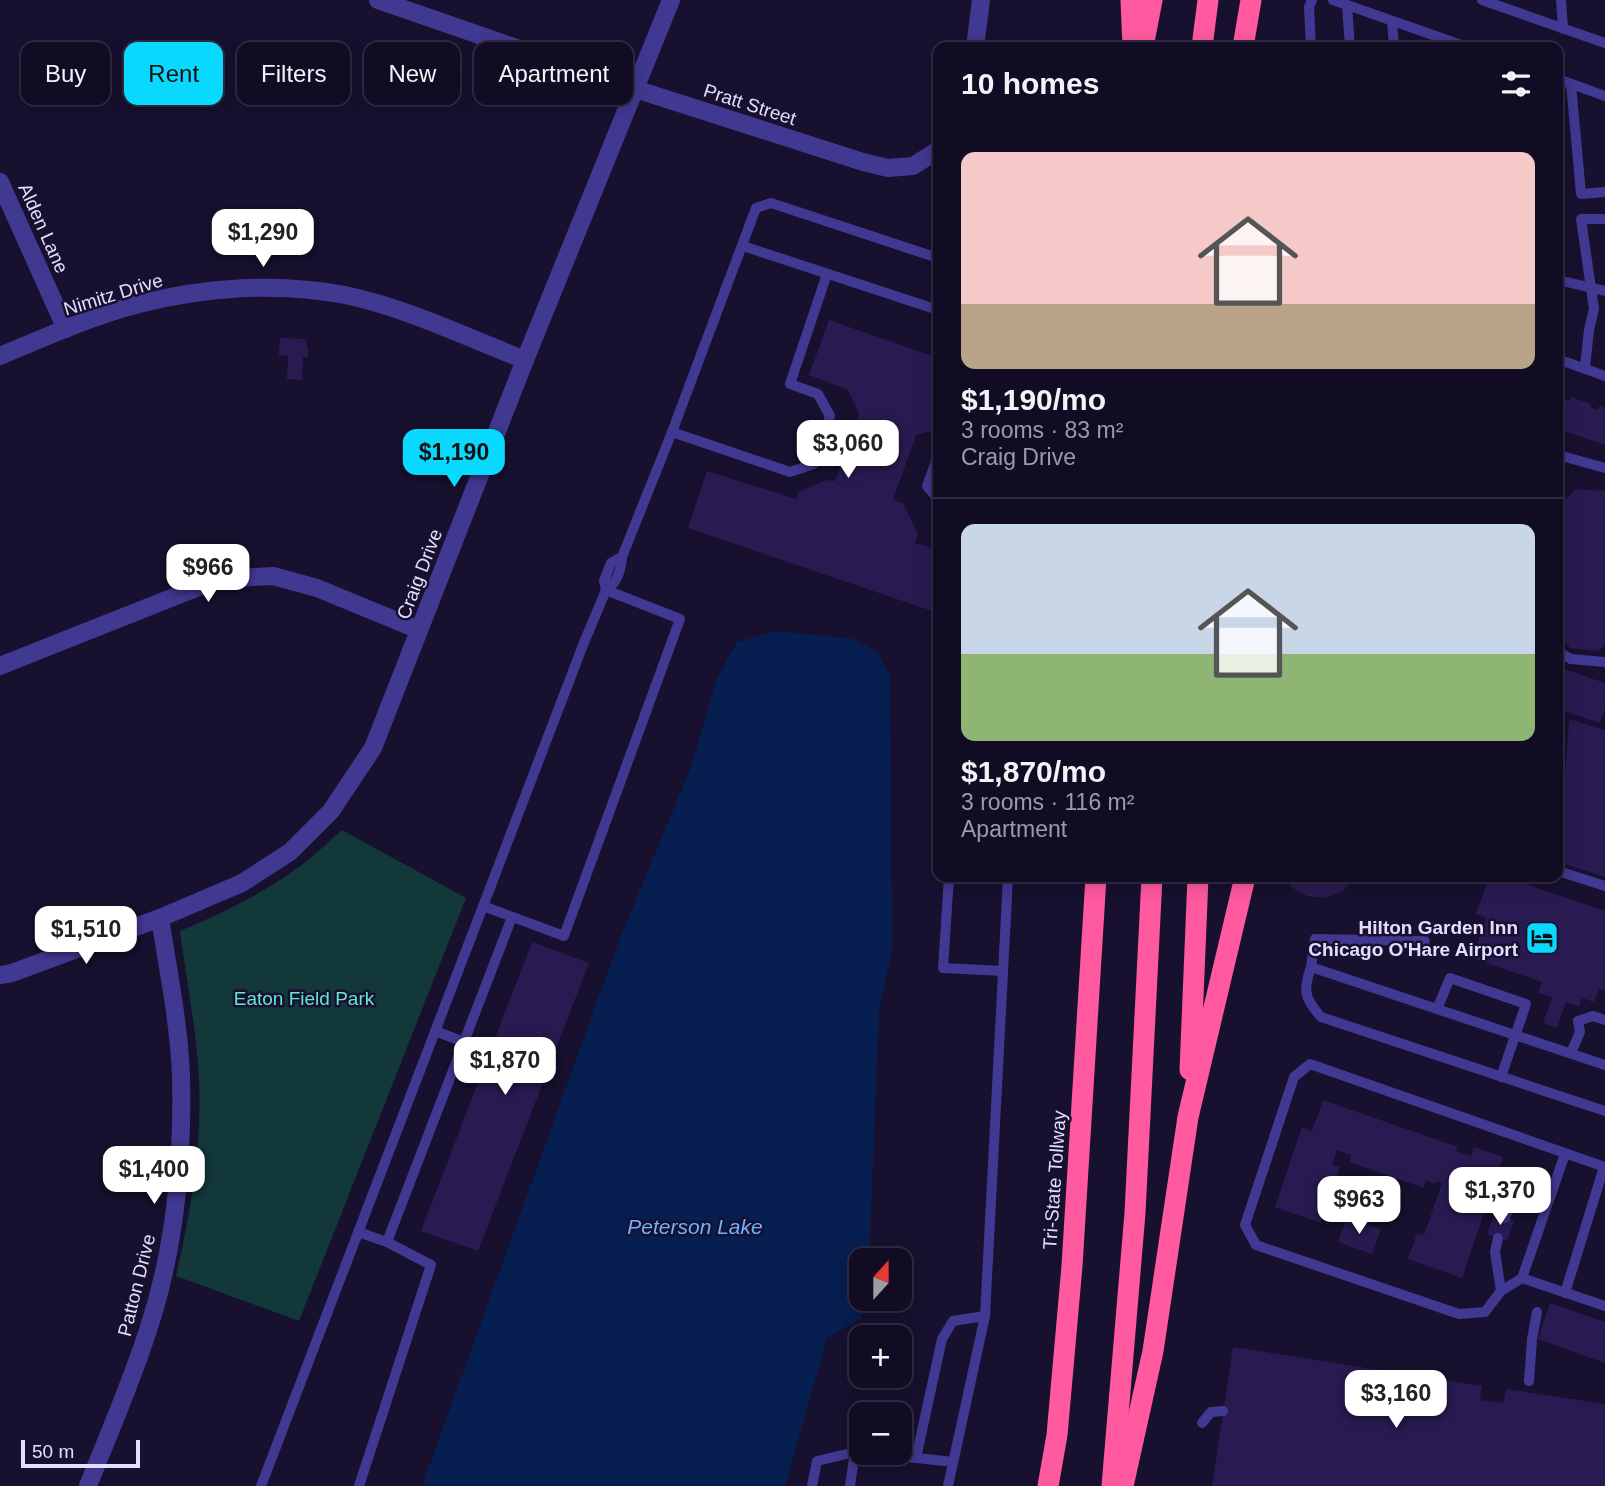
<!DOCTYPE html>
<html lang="en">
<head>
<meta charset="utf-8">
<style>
  body { margin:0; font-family:Arial,sans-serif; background:#1e1a30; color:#f1f3f6; height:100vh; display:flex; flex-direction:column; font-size:26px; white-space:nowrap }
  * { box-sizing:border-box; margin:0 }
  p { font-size:23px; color:#9c9ba6 }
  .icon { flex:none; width:38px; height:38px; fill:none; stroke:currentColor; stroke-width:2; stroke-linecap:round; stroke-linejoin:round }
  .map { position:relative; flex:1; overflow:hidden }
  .sheet { position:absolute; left:933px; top:42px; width:630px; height:840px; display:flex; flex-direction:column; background:#110c23; border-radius:14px; box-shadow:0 4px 18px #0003,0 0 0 2px #302c41 }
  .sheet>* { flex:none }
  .guide { position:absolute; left:21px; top:42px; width:665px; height:63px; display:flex; gap:14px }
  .needle { width:46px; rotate:21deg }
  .tools { position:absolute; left:849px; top:1248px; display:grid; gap:14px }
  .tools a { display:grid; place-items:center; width:63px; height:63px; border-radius:14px; background:#110c23; box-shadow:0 4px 18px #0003,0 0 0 2px #302c41; font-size:35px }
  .scale { position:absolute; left:21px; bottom:18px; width:119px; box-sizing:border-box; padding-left:7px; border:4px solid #e3deff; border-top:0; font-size:19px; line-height:24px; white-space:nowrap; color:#e3deff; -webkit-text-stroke:5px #17102f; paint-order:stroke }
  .price { position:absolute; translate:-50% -60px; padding:0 16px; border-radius:14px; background:#fff; color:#222; font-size:23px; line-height:46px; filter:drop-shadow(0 2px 4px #0008) }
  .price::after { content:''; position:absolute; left:50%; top:42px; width:21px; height:16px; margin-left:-10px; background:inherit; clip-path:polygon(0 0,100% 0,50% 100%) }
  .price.current { background:#0ad9ff; color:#111 }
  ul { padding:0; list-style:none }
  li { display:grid; align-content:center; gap:14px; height:371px; padding:0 28px }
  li+li { border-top:2px solid #302c41 }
  li span { display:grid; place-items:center; height:217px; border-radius:14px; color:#555 }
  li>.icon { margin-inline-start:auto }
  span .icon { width:126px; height:126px; fill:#fffc; stroke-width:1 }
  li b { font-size:30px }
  h2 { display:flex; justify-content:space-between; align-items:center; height:84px; padding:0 28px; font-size:30px }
  .tag { padding:0 24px; border-radius:14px; background:#110c23; box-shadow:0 4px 18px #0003,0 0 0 2px #302c41; font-size:24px; line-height:63px }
  .tag.current { background:#0ad9ff; color:#111 }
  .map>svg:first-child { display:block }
</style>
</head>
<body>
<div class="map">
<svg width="1605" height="1486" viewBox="0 0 1605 1486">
  <rect width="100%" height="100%" fill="#17102f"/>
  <path fill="#133839" d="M342,830L466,898L299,1321L176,1276C191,1211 202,1146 199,1080C197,1030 186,980 180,931C220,914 261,895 296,869C312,858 327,843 342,830Z"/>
  <polygon fill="#071e50" points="776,631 854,639 876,651 890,676 892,950 879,1012 869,1260 861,1260 861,1298 868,1299 860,1319 827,1338 785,1486 422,1486 620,938 691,767 717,678 737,642"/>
  <g fill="#291b51">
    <polygon points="829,320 938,358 938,429 916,435 893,500 903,503 918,534 915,543 938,550 938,613 688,528 707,471 796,499 798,492 827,480 835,481 859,414 848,390 809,375"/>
    <polygon points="280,338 305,339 308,350 308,357 303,357 302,380 287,379 288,356 279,355"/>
    <polygon points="1558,393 1563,394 1562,398 1569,401 1571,397 1591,404 1590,407 1598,410 1599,406 1605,408 1605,445 1558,429"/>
    <polygon points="1576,489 1605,491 1605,645 1599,651 1570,648 1558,635 1561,504"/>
    <polygon points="1558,667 1605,683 1605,709 1600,723 1558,709"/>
    <polygon points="1569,719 1605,730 1605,877 1559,862"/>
    <polygon points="1284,877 1356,877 1342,892 1325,898 1307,896 1291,887"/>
    <polygon points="1489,877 1506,877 1605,911 1605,991 1599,989 1594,1002 1582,998 1579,1007 1566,1002 1557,1028 1543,1023 1552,997 1538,993 1542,982 1472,958 1486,918 1476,914"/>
    <polygon points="532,942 589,963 478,1251 421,1231"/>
    <polygon points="1323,1100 1458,1147 1456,1151 1471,1156 1474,1147 1503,1157 1462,1278 1408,1259 1417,1233 1424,1235 1442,1183 1437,1181 1436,1184 1426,1180 1424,1188 1349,1162 1351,1155 1337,1150 1332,1164 1340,1167 1321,1223 1275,1207 1302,1127 1312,1131"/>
    <polygon points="1494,1214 1514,1221 1507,1241 1487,1234"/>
    <polygon points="1347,1217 1381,1229 1372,1254 1338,1242"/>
    <polygon points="1550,1303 1605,1322 1605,1363 1538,1339"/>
    <polygon points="1233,1347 1482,1386 1480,1400 1503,1403 1506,1389 1605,1404 1605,1486 1212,1486"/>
  </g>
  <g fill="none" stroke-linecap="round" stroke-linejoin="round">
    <g stroke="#413891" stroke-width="10">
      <polyline points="1333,0 1467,47"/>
      <polyline points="1482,0 1605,43"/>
      <polyline points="1561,0 1563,29"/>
      <polyline points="1347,5 1350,47"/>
      <polyline points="1392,21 1394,47"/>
      <polyline points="1311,47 1309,7 1312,0"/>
      <polyline points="1558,79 1605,96"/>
      <polyline points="1571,84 1581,194 1605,192"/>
      <polyline points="743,246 938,310"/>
      <polyline points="1558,280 1605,291"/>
      <polyline points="1558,364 1566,362 1605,376"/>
      <polyline points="1585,367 1589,330 1594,309 1581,219 1605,219"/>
      <polyline points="672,432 790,472 814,464 830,416 818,394 790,384 827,274"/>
      <polyline points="1558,455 1605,468"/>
      <polyline points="938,456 927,486 938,499"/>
      <polyline points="606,590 604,581 611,563 622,557"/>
      <polyline points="1558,652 1571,659 1605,662"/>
      <polyline points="1558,871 1605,886"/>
      <polyline points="949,877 943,968 1003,971"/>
      <polyline points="483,906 564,936 680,619 606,590"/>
      <polyline points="1311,967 1315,939 1425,941"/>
      <polyline points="1437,1009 1450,978 1526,1004 1501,1077"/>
      <polyline points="435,1031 464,1042"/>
      <polyline points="1571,1053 1580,1032 1578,1021 1593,1016 1605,1020"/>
      <path d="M1605,1065L1311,967C1303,990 1304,998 1321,1017L1605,1111"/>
      <polyline points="1605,1167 1310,1064 1294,1077 1245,1225 1256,1245 1459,1314 1485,1312 1501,1291 1522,1278 1605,1306"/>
      <path d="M1505,1218C1515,1190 1526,1193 1553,1189"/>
      <polyline points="358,1232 387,1242 431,1265 359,1486"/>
      <polyline points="1498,1238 1495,1252 1501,1291"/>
      <polyline points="387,1242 512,917"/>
      <polyline points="1522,1278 1565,1154"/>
      <polyline points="1565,1293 1604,1167"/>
      <polyline points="1529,1381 1532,1339 1537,1312"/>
      <polyline points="1202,1423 1211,1412 1223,1411"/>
      <polyline points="862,1452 953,1462"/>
      <polyline points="916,1458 942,1339 953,1321 985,1316"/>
      <path d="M261,1486L583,645L606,590C617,583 621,570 622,557L672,432L756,208L771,203L938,258"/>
      <polyline points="812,1486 817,1461 855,1452"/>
      <polyline points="850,1486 855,1452 858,1452"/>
      <polyline points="948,1486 985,1316 1008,877"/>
    </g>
    <g stroke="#413891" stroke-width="18">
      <polyline points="378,0 635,89 863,162 888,168 913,166 938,150"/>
      <polyline points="975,47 981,0"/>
      <polyline points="0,182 66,329"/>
      <path d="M0,356C45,337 92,316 139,304C205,287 278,282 345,295C407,308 466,337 525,360"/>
      <polyline points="0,666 219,579 273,576 317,588 419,630"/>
      <polyline points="0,975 12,973 160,918 242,883 290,852 331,811 373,748 525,360 671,0"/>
      <path d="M88,1486C109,1433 132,1381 149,1327C175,1248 183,1159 181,1076C179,1023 168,970 160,918"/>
    </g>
    <g stroke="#ff599f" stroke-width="21">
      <polyline points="1131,0 1133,47"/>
      <polyline points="1143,47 1152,0"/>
      <polyline points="1202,47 1208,0"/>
      <polyline points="1243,47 1251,0"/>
      <polyline points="1190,1070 1198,877"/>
      <polyline points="1048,1486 1057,1435 1072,1266 1096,877"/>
      <polyline points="1112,1486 1135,1213 1152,877"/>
      <polyline points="1123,1486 1153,1351 1188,1117 1245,877"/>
    </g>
  </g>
  <defs>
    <symbol id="hotel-square" viewBox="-11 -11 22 22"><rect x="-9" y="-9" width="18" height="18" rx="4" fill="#0ad9ff" stroke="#17102f"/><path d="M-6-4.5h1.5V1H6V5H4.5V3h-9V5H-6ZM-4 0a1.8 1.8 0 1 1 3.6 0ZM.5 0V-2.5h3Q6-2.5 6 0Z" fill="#111"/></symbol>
  </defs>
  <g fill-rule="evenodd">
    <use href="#hotel-square" x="1523" y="919" width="38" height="38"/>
  </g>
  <g text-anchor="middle" stroke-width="5" stroke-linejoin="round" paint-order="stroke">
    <g font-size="19" fill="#e3deff" stroke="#17102f">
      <text transform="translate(750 104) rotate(18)" y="7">Pratt Street</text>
      <text transform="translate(44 228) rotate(66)" y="7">Alden Lane</text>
      <text transform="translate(113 294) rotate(-17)" y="7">Nimitz Drive</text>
      <text transform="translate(419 574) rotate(-69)" y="7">Craig Drive</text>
      <text transform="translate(1054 1180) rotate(-86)" y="7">Tri-State Tollway</text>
      <text transform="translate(136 1285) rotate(-76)" y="7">Patton Drive</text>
    </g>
    <g font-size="19" font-weight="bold" fill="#e3deff" stroke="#17102f" text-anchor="end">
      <text x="1518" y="934">Hilton Garden Inn<tspan x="1518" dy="22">Chicago O'Hare Airport</tspan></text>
    </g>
    <g font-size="19" fill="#60e9ce" stroke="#17102f">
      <text x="304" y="1005">Eaton Field Park</text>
    </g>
    <g font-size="21" font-style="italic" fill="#6cb3ff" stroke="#17102f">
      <text x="695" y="1234">Peterson Lake</text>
    </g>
  </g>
</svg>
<div class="tools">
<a><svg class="needle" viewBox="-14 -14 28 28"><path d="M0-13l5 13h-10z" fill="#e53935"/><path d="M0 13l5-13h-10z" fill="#9c9ba6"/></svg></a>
<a>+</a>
<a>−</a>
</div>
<div class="scale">50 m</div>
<b class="price" style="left:263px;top:269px">$1,290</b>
<b class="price" style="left:848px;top:480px">$3,060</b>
<b class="price current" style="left:454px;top:489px">$1,190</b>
<b class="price" style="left:208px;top:604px">$966</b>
<b class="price" style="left:86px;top:966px">$1,510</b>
<b class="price" style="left:505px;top:1097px">$1,870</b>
<b class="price" style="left:154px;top:1206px">$1,400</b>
<b class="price" style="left:1500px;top:1227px">$1,370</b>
<b class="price" style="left:1359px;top:1236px">$963</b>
<b class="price" style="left:1396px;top:1430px">$3,160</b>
<div class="guide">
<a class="tag">Buy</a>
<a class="tag current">Rent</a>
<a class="tag">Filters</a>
<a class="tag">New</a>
<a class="tag">Apartment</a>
</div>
<section class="sheet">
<h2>10 homes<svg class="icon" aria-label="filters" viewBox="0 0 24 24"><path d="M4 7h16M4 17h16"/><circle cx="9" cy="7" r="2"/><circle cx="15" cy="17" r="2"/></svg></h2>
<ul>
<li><span style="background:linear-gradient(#f6c9c9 70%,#b9a48a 0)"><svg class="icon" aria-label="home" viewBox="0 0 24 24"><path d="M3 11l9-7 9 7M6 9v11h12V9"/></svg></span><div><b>$1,190/mo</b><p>3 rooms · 83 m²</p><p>Craig Drive</p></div></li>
<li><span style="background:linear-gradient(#c9d6e8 60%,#8fb573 0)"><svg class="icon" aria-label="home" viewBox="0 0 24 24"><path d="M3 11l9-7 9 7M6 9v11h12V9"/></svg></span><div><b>$1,870/mo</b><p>3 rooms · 116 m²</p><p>Apartment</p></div></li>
</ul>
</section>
</div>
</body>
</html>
